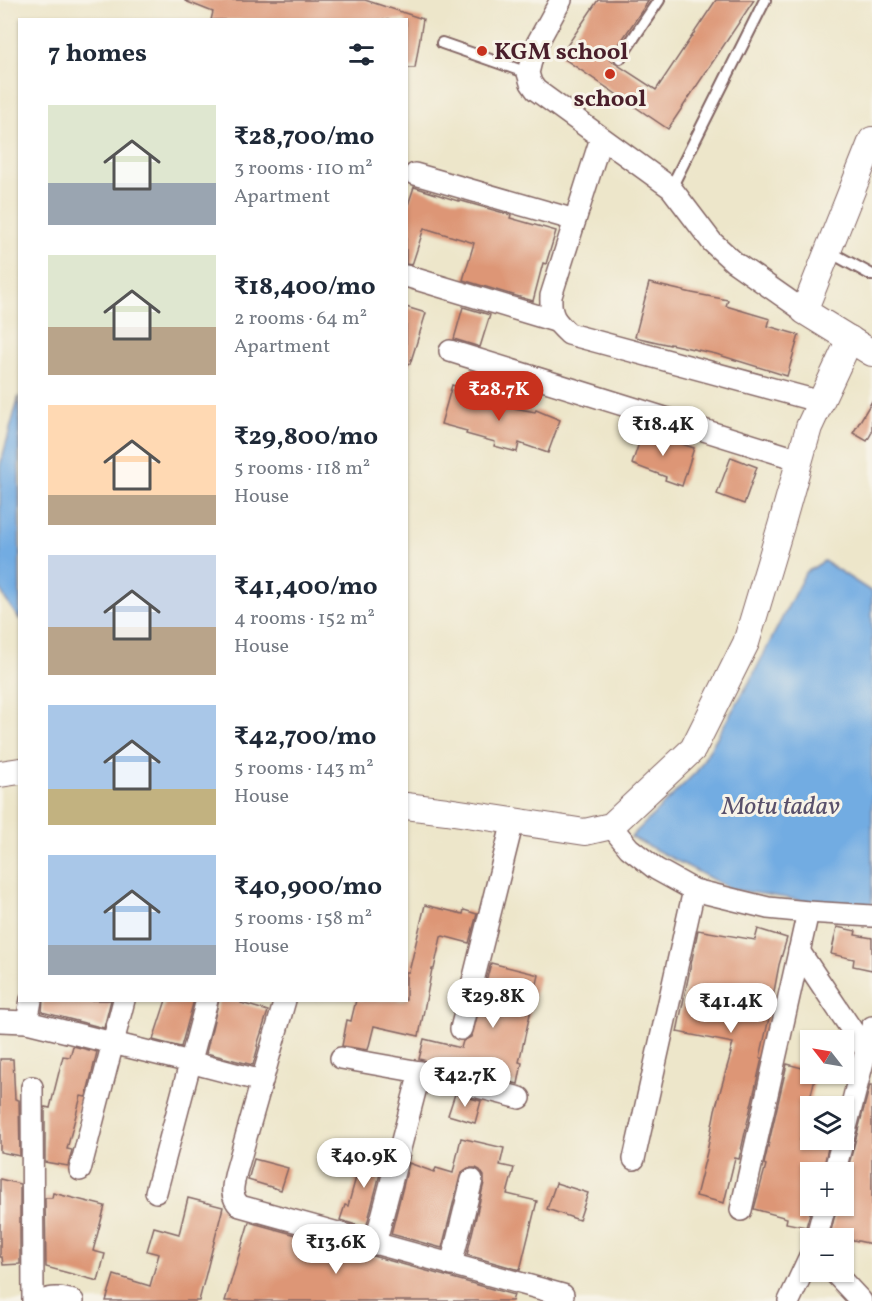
<!DOCTYPE html>
<html lang="en">
<head>
<meta charset="utf-8">
<style>
  body { margin:0; font-family:Vollkorn,serif; background:#f2f2f3; color:#1f2937; height:100vh; display:flex; flex-direction:column; font-size:22px; white-space:nowrap }
  * { box-sizing:border-box; margin:0 }
  p { font-size:20px; color:#747a83 }
  .icon { flex:none; width:33px; height:33px; fill:none; stroke:currentColor; stroke-width:2; stroke-linecap:round; stroke-linejoin:round }
  .map { position:relative; flex:1; overflow:hidden }
  .details { position:absolute; left:18px; top:18px; width:390px; height:984px; display:flex; flex-direction:column; background:#fff; border-radius:0px; box-shadow:0 2px 4px #0004 }
  .details>* { flex:none }
  .needle { width:39px; rotate:301deg }
  .fabs { position:absolute; left:800px; top:1030px; display:grid; gap:12px }
  .fabs a { display:grid; place-items:center; width:54px; height:54px; border-radius:0px; background:#fff; box-shadow:0 2px 4px #0004; font-size:30px }
  .price { position:absolute; translate:-50% -51px; padding:0 14px; border-radius:21px; background:#fff; color:#222; font-size:20px; line-height:39px; filter:drop-shadow(0 2px 3px #0008) }
  .price::after { content:''; position:absolute; left:50%; top:36px; width:18px; height:14px; margin-left:-9px; background:inherit; clip-path:polygon(0 0,100% 0,50% 100%) }
  .price.on { background:#c8321e; color:#fff }
  ul { padding:0; list-style:none }
  li { display:flex; align-items:center; gap:18px; height:150px; padding:0 30px }
  li span { display:grid; place-items:center; flex:none; width:168px; height:120px; border-radius:0px; color:#555 }
  li>.icon { margin-inline-start:auto }
  span .icon { width:72px; height:72px; fill:#fffc; stroke-width:1 }
  li b { font-size:26px }
  h2 { display:flex; justify-content:space-between; align-items:center; height:72px; padding:0 30px; font-size:26px }
  .map>svg:first-child { display:block }
</style>
</head>
<body>
<div class="map">
<svg width="872" height="1301" viewBox="0 0 872 1301">
  <rect width="100%" height="100%" fill="#f7f3e8"/>
  <filter id="ink" filterUnits="userSpaceOnUse"><feTurbulence type="fractalNoise" baseFrequency=".0167" numOctaves="2"/><feDisplacementMap in="SourceGraphic" scale="12" xChannelSelector="R" yChannelSelector="G"/><feConvolveMatrix kernelMatrix="1 2 1 2 8 2 1 2 1" color-interpolation-filters="sRGB"/></filter>
  <filter id="wash" filterUnits="userSpaceOnUse"><feTurbulence type="fractalNoise" baseFrequency=".008" numOctaves="4" result="noise"/><feDisplacementMap in="SourceGraphic" scale="24" xChannelSelector="R" yChannelSelector="G"/><feGaussianBlur stdDeviation="1.35" result="paint"/><feColorMatrix in="noise" values="0 0 0 0 0 0 0 0 0 0 0 0 0 0 0 0 0 1.4 0 .05"/><feComposite in="paint" operator="in"/></filter>
  <g filter="url(#wash)">
    <rect width="100%" height="100%" fill="#ede6ca"/>
    <g fill="#72ace2" stroke="#5e6686" stroke-width="1.5">
      <polygon points="19,396 20,619 19,619 5,599 0,587 0,466"/>
      <polygon points="824,561 872,592 872,912 731,889 631,837 697,771 750,681 805,573"/>
    </g>
    <g id="blocks">
      <g fill="#dd9676">
        <polygon points="185,0 365,0 423,19 415,68 406,68 406,20 211,20 213,12 185,1"/>
        <polygon points="598,0 649,0 609,59 616,64 656,90 716,0 754,0 668,129 560,56"/>
        <polygon points="414,187 458,201 458,200 511,215 510,218 556,231 546,264 543,263 533,301 463,280 474,243 424,228 412,265 406,264 406,211"/>
        <polygon points="649,283 692,293 728,300 726,306 770,319 768,326 799,335 787,376 716,354 670,344 670,345 635,337"/>
        <polygon points="406,307 426,313 410,364 406,363"/>
        <polygon points="463,307 490,315 480,347 454,339"/>
        <polygon points="452,385 475,392 473,397 504,406 535,412 536,410 560,420 548,453 519,443 517,452 494,446 495,442 466,434 467,431 441,424"/>
        <polygon points="872,401 872,432 867,441 853,433"/>
        <polygon points="643,431 694,448 682,486 665,480 666,477 632,464"/>
        <polygon points="731,457 757,467 744,504 717,494"/>
        <polygon points="425,905 463,914 464,910 477,914 469,943 443,936 441,937 434,969 432,969 419,1036 374,1026 368,1050 342,1046 347,1020 351,1021 356,1000 406,1000 406,972 409,972"/>
        <polygon points="837,927 856,931 855,935 872,938 872,970 853,966 854,959 831,954"/>
        <polygon points="758,929 787,938 779,965 769,1018 760,1058 762,1058 739,1159 735,1158 724,1203 696,1196 707,1152 715,1110 731,1053 730,1053 733,1043 677,1032 698,930 755,940"/>
        <polygon points="491,963 539,975 519,1062 522,1063 518,1084 419,1059 424,1039 461,1048 463,1041 471,1037 473,1032"/>
        <polygon points="43,1000 111,1000 104,1028 42,1012"/>
        <polygon points="166,1000 194,1000 181,1047 153,1040"/>
        <polygon points="219,1000 242,1000 241,1003 268,1011 257,1046 258,1047 253,1065 206,1053"/>
        <polygon points="73,1046 97,1052 86,1097 81,1096 67,1149 72,1150 68,1166 45,1162 45,1107 50,1108 63,1056 70,1057"/>
        <polygon points="0,1059 13,1059 15,1099 19,1100 20,1156 0,1152"/>
        <polygon points="787,1064 810,1070 810,1074 816,1074 800,1140 830,1140 822,1173 810,1173 810,1206 812,1206 806,1227 786,1223 787,1218 754,1209 766,1165 764,1164"/>
        <polygon points="870,1085 872,1085 872,1244 830,1235 837,1206 843,1206 843,1182 846,1176"/>
        <polygon points="455,1094 481,1101 475,1123 448,1115"/>
        <polygon points="461,1138 504,1148 500,1165 514,1168 507,1194 537,1201 520,1270 467,1255 484,1183 484,1176 480,1170 476,1168 468,1168 462,1172 460,1176 442,1248 391,1234 409,1163 434,1172 436,1168 453,1173"/>
        <polygon points="364,1149 385,1154 366,1228 340,1220 345,1205 348,1206"/>
        <polygon points="254,1159 288,1168 281,1190 248,1180"/>
        <polygon points="0,1179 20,1184 20,1264 3,1265 2,1257 0,1257"/>
        <polygon points="556,1183 588,1193 579,1220 547,1209"/>
        <polygon points="53,1193 105,1206 93,1251 105,1254 98,1281 46,1267 45,1198 52,1198"/>
        <polygon points="188,1198 223,1207 199,1301 106,1301 114,1275 150,1286 159,1254 147,1251 154,1227 179,1234"/>
        <polygon points="249,1222 514,1295 512,1301 225,1301"/>
      </g>
    </g>
  </g>
  <g filter="url(#ink)">
    <use href="#blocks" fill-opacity="0" stroke="#836563" stroke-width="1.5"/>
    <g fill="none" stroke-linecap="round" stroke-linejoin="round">
      <defs>
        <g id="service">
          <polyline points="442,43 528,73"/>
          <polyline points="620,58 659,0"/>
          <polyline points="671,188 765,0"/>
          <polyline points="828,251 872,275"/>
        </g>
        <g id="minor">
          <polyline points="561,0 534,49 528,73 531,83 536,90 671,188 712,242 734,262 804,311"/>
          <path d="M601,138L551,296C550,316 555,321 569,334L821,402"/>
          <polyline points="415,174 575,220"/>
          <polyline points="406,276 555,321"/>
          <polyline points="450,351 800,460"/>
          <polyline points="611,826 629,848 656,869 694,890 768,908 808,912 872,916"/>
          <polyline points="799,951 866,1051"/>
          <polyline points="31,1000 27,1022 190,1062 262,1081"/>
          <path d="M285,1000L236,1172C233,1186 229,1195 240,1206L563,1295"/>
          <polyline points="0,1021 27,1022"/>
          <polyline points="461,1029 513,821"/>
          <polyline points="341,1058 420,1072 520,1098"/>
          <polyline points="32,1087 33,1301"/>
          <polyline points="843,1139 872,1027"/>
          <polyline points="634,1159 694,890"/>
          <polyline points="80,1170 124,1000"/>
          <polyline points="834,1173 843,1140"/>
          <polyline points="156,1192 207,1000"/>
          <polyline points="741,1210 808,912"/>
          <polyline points="816,1239 825,1206"/>
          <polyline points="375,1244 420,1072"/>
          <polyline points="451,1265 472,1180"/>
          <polyline points="834,1272 861,1301"/>
          <path d="M43,1301C53,1296 62,1298 73,1301"/>
          <polyline points="789,1301 810,1256"/>
        </g>
        <g id="tertiary">
          <polyline points="872,140 804,311 872,353"/>
          <polyline points="0,774 20,771"/>
          <polyline points="406,806 447,811 585,832 611,826 693,749 746,643 781,526 809,427 850,339"/>
        </g>
      </defs>
      <use href="#service" stroke="#836563" stroke-width="14"/>
      <use href="#minor" stroke="#836563" stroke-width="24"/>
      <use href="#tertiary" stroke="#836563" stroke-width="28"/>
      <use href="#service" stroke="#fff" stroke-width="10"/>
      <use href="#minor" stroke="#fff" stroke-width="21"/>
      <use href="#tertiary" stroke="#fff" stroke-width="26"/>
    </g>
  </g>
  <g fill="#c8321e" stroke="#f7f3e8" stroke-width="2">
    <circle cx="482" cy="51" r="6"/>
    <circle cx="610" cy="74" r="6"/>
  </g>
  <g text-anchor="middle" stroke-width="6" stroke-linejoin="round" paint-order="stroke">
    <g font-size="24" font-weight="bold" fill="#4a1f2b" stroke="#f7f3e8" text-anchor="start">
      <text x="494" y="59">KGM school</text>
      <text x="610" y="106" text-anchor="middle">school</text>
    </g>
    <g font-size="26" font-style="italic" fill="#58506b" stroke="#f7f3e8">
      <text x="781" y="814">Motu tadav</text>
    </g>
  </g>
</svg>
<div class="fabs">
<a><svg class="needle" viewBox="-14 -14 28 28"><path d="M0-13l5 13h-10z" fill="#e53935"/><path d="M0 13l5-13h-10z" fill="#747a83"/></svg></a>
<a><svg class="icon" aria-label="layers" viewBox="0 0 24 24"><path d="M12 4l9 5-9 5-9-5zM3 14l9 5 9-5"/></svg></a>
<a>+</a>
<a>−</a>
</div>
<b class="price on" style="left:499px;top:422px">₹28.7K</b>
<b class="price" style="left:663px;top:457px">₹18.4K</b>
<b class="price" style="left:493px;top:1029px">₹29.8K</b>
<b class="price" style="left:731px;top:1034px">₹41.4K</b>
<b class="price" style="left:465px;top:1108px">₹42.7K</b>
<b class="price" style="left:364px;top:1189px">₹40.9K</b>
<b class="price" style="left:336px;top:1275px">₹13.6K</b>
<section class="details">
<h2>7 homes<svg class="icon" aria-label="filters" viewBox="0 0 24 24"><path d="M4 7h16M4 17h16"/><circle cx="9" cy="7" r="2"/><circle cx="15" cy="17" r="2"/></svg></h2>
<ul>
<li><span style="background:linear-gradient(#dfe7d0 65%,#9aa5b1 0)"><svg class="icon" aria-label="home" viewBox="0 0 24 24"><path d="M3 11l9-7 9 7M6 9v11h12V9"/></svg></span><div><b>₹28,700/mo</b><p>3 rooms · 110 m²</p><p>Apartment</p></div></li>
<li><span style="background:linear-gradient(#dfe7d0 60%,#b9a48a 0)"><svg class="icon" aria-label="home" viewBox="0 0 24 24"><path d="M3 11l9-7 9 7M6 9v11h12V9"/></svg></span><div><b>₹18,400/mo</b><p>2 rooms · 64 m²</p><p>Apartment</p></div></li>
<li><span style="background:linear-gradient(#ffd9b3 75%,#b9a48a 0)"><svg class="icon" aria-label="home" viewBox="0 0 24 24"><path d="M3 11l9-7 9 7M6 9v11h12V9"/></svg></span><div><b>₹29,800/mo</b><p>5 rooms · 118 m²</p><p>House</p></div></li>
<li><span style="background:linear-gradient(#c9d6e8 60%,#b9a48a 0)"><svg class="icon" aria-label="home" viewBox="0 0 24 24"><path d="M3 11l9-7 9 7M6 9v11h12V9"/></svg></span><div><b>₹41,400/mo</b><p>4 rooms · 152 m²</p><p>House</p></div></li>
<li><span style="background:linear-gradient(#a9c7e8 70%,#c2b280 0)"><svg class="icon" aria-label="home" viewBox="0 0 24 24"><path d="M3 11l9-7 9 7M6 9v11h12V9"/></svg></span><div><b>₹42,700/mo</b><p>5 rooms · 143 m²</p><p>House</p></div></li>
<li><span style="background:linear-gradient(#a9c7e8 75%,#9aa5b1 0)"><svg class="icon" aria-label="home" viewBox="0 0 24 24"><path d="M3 11l9-7 9 7M6 9v11h12V9"/></svg></span><div><b>₹40,900/mo</b><p>5 rooms · 158 m²</p><p>House</p></div></li>
</ul>
</section>
</div>
</body>
</html>
